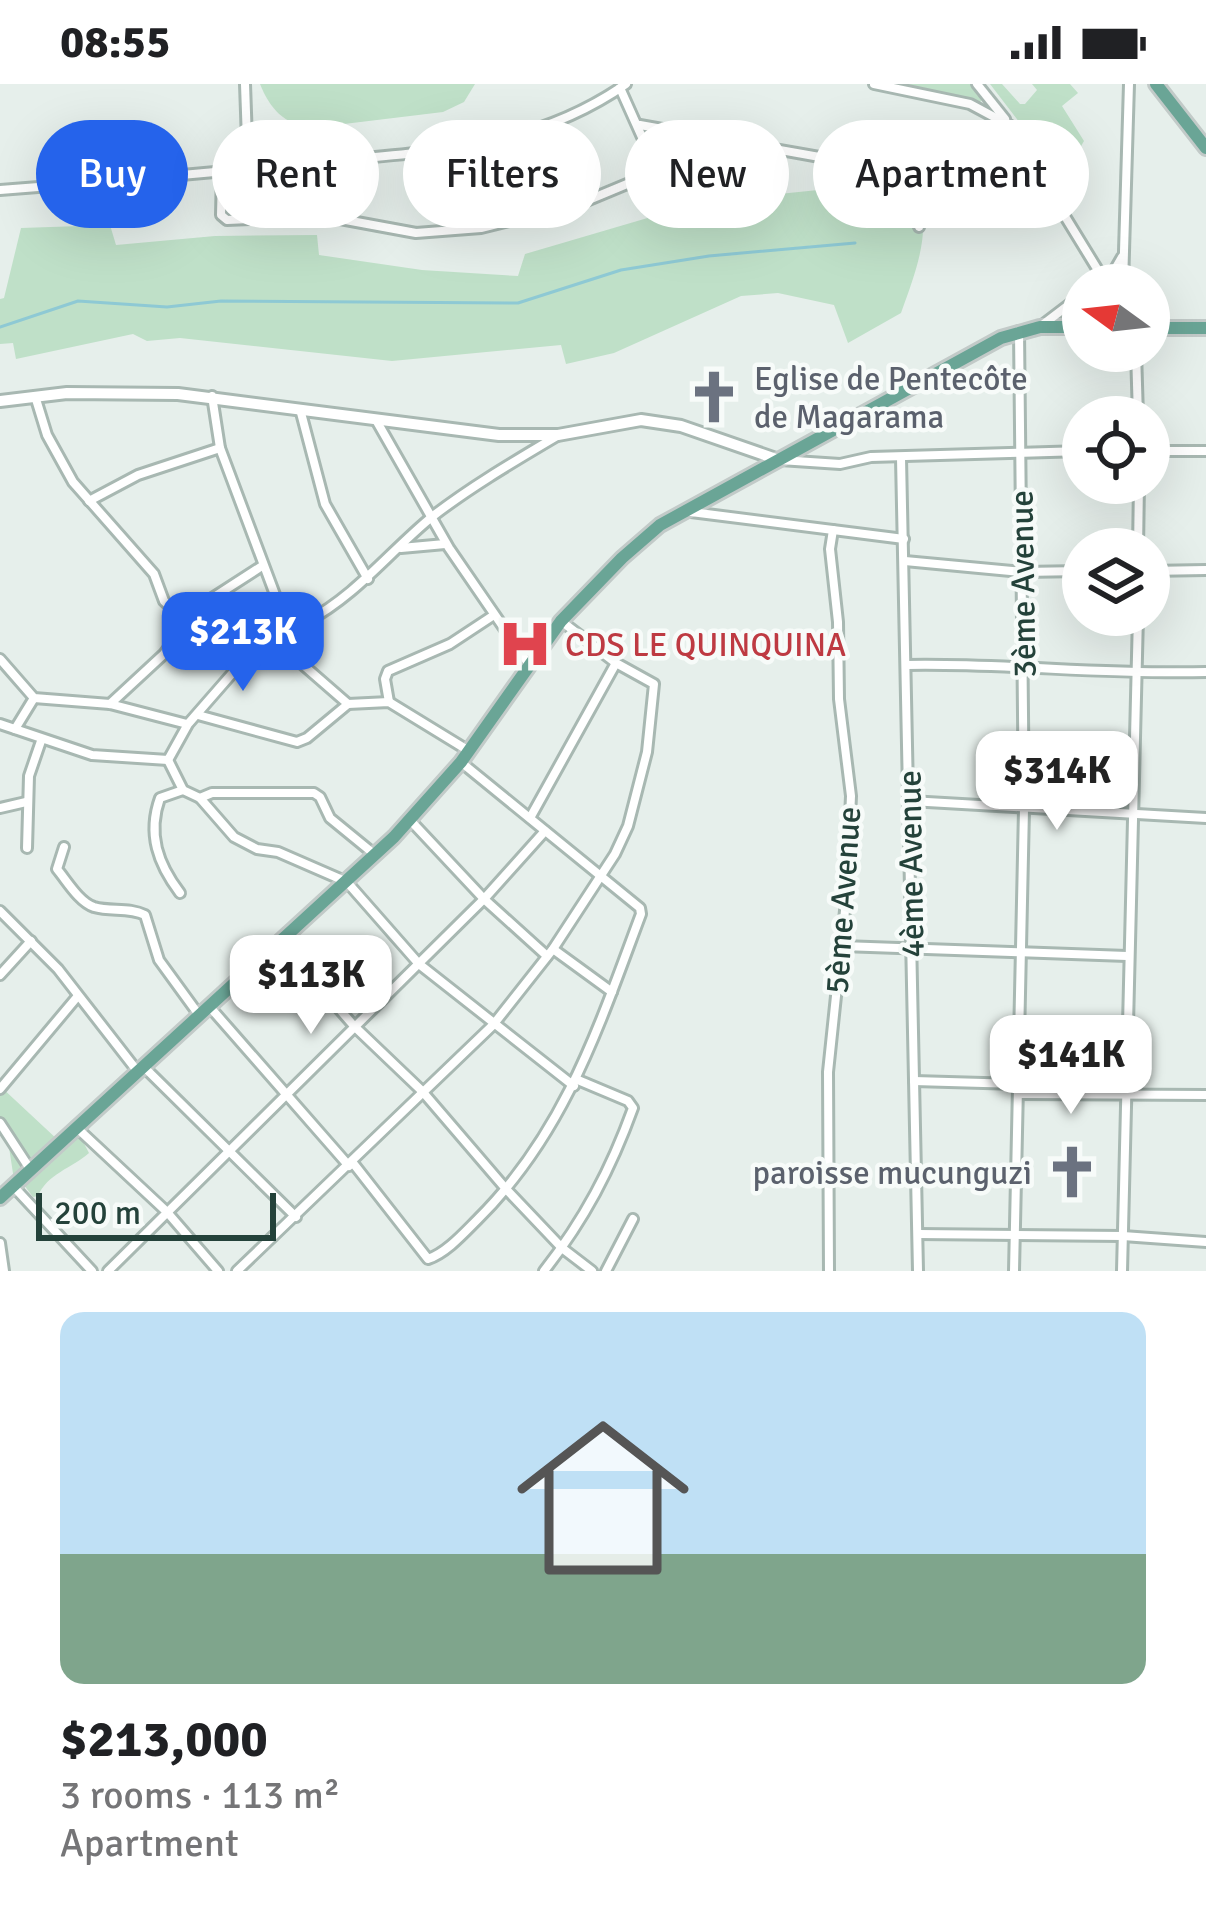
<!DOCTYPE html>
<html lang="en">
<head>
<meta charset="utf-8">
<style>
  body { margin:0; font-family:Signika,sans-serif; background:#f6f6f6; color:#202124; height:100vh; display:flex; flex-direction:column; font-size:45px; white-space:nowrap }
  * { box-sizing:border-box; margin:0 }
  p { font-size:39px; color:#757577 }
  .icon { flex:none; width:66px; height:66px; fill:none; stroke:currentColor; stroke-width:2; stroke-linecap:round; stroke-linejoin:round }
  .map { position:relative; height:1187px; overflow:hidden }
  .panel { display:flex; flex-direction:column; background:#fff; flex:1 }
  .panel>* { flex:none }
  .hud { position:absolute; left:36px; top:36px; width:1134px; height:108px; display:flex; gap:24px }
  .needle { width:78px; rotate:285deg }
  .controls { position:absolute; left:1062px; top:180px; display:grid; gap:24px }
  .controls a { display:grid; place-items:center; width:108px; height:108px; border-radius:50%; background:#fff; box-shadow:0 12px 48px #0002; font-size:60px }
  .scale { position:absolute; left:36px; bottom:30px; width:240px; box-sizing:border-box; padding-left:12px; border:6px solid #24423a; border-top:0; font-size:33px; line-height:42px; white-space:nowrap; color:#24423a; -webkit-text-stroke:9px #f7fbf9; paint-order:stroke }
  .price { position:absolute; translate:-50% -102px; padding:0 27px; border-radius:24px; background:#fff; color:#222; font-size:39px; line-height:78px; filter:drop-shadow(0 3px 6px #0008) }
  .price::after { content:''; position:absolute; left:50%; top:72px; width:36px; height:27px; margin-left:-18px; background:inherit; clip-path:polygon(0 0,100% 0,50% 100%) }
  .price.selected { background:#2563eb; color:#fff }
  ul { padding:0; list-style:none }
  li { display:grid; align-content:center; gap:24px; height:636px; padding:0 60px }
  li span { display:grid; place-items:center; height:372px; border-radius:24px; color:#555 }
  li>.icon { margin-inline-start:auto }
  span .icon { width:216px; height:216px; fill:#fffc; stroke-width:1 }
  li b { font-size:51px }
  .chip { padding:0 42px; border-radius:54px; background:#fff; box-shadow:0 12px 48px #0002; font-size:42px; line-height:108px }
  .chip.selected { background:#2563eb; color:#fff }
  .status { display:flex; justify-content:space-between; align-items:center; height:84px; padding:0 60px; background:#fff; direction:ltr }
  .status svg { height:33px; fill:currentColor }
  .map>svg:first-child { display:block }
</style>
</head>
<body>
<div class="status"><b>08:55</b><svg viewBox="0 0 49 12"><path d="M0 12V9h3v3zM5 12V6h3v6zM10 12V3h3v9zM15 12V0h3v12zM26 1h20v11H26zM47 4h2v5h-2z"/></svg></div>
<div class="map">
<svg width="1206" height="1187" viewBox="0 0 1206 1187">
  <rect width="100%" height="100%" fill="#e6efeb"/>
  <g fill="#bfe0c8">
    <path d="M260,0H475L464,18L443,28L311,44C284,40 270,25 260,0Z"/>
    <polygon points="902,0 971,0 982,16 979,19"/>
    <polygon points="990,0 1002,0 1020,20 1025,20 1037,6 1032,0 1070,0 1078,9 1062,22 1084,57 1077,69 1062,43 1036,60"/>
    <path d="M880,81C948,108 920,176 901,229L848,259L834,221L778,209L741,212L614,269L566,280L561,261L392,277L180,254L147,257L133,250L16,275L13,259L0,260V215L4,214L21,144L110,141L116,161L215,152L317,151L319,171L422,186L518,192L525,170L702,118L857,102L859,83Z"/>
    <polygon points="0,1002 59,1057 14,1096 7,1050 0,1043"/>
    <path d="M79,1050L89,1069C72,1084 47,1090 38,1112L33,1113L24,1101Z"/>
  </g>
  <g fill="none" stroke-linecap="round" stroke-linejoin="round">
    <polyline stroke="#8ec9d4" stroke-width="3" points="0,243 78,217 167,223 221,217 518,219 621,186 709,172 855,159"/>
    <defs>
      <g id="minor">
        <polyline points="245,0 248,85"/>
        <polyline points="874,0 970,20 1009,41 1107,201"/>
        <polyline points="977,0 1005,35"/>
        <polyline points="640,41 842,77 876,76 899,87 919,143"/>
        <polyline points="222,89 221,131 227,136 324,132 416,149 481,144 579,120 651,90 654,80 620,4"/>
        <path d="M0,106C104,98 207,89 311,79C424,67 529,68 626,0"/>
        <polyline points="1096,201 1111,192 1122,173"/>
        <polyline points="1123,201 1129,0"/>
        <polyline points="1041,242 1083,210"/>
        <polyline points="1136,267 1138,333"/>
        <polyline points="35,312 47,351 73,398 154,490 164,517 186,538"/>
        <polyline points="300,325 325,420 368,495"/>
        <polyline points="376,336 449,464 530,582"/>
        <polyline points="1149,367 1206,367"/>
        <polyline points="901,374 918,1187"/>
        <polyline points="780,376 840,380 871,373 1083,367"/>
        <polyline points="89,417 138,391 220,364"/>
        <polyline points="691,428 904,455"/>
        <polyline points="401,464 445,460"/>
        <polyline points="1138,465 1139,399"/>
        <polyline points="905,477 1022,488 1083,487"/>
        <polyline points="1149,487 1206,486"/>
        <polyline points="0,575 34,614 110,620 187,640"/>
        <path d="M907,581C1007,579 1106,591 1206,588"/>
        <polyline points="389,618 385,595 388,587 450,560 494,531"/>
        <polyline points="110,620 164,570 200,522 262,482"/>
        <polyline points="348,620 389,618 469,667"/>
        <polyline points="198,631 297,658 307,654 348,620 294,573 292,556 220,364 212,312"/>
        <path d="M0,640L92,671L168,676L188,640L236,585L245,559C265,550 287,548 306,538C357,511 390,467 433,432C472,402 515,377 557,352"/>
        <polyline points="15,645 34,614"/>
        <polyline points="168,676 183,706 200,714 212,709 314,709 320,713 330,734 374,770"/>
        <polyline points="200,714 234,753 257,765 278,768 347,798 419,880 574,1002"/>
        <polyline points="910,717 1206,734"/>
        <polyline points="0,724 26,718"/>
        <polyline points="530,734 616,579"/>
        <polyline points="410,736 484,815 547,872"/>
        <path d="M64,763L57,785C67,797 79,818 94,823C111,828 129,823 145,831L159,876L199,931"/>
        <polyline points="27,764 29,692 41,657"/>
        <path d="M180,809C158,780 147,750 160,714L183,706"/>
        <polyline points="0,827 58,885 138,988"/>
        <polyline points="281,858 354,942 422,1007 506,1105 562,1164 592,1187"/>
        <polyline points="842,862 1127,872"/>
        <polyline points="553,865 612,908"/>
        <polyline points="0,891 31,857"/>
        <polyline points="209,922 349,1082"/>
        <polyline points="145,984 296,1133"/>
        <polyline points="914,997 1020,1000"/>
        <polyline points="0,1005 77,913"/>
        <polyline points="1020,1010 1206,1011"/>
        <polyline points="0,1039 30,1085"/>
        <polyline points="77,1044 167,1128 218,1187"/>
        <path d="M353,1079L428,1175C446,1169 463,1150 477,1136C565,1049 599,942 641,830L640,824L462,679"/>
        <polyline points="13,1102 92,1187"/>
        <polyline points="918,1150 1123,1152 1206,1158"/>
        <polyline points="0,1159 4,1187"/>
        <polyline points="108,1187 484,815 545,747"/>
        <polyline points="237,1187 493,941 553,865 615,770 628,742 647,668 654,600 616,579 561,537"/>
        <path d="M544,1187C584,1136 611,1085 633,1024L628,1017L578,996"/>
        <polyline points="606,1187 633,1135"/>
        <polyline points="829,1187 828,988 846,817 851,712 839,615 838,538 830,465 833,446"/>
        <polyline points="1014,1187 1024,725 1019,247"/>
        <polyline points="1122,1187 1138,531"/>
      </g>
      <polyline id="tertiary" points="0,317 67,309 178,310 499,351 558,351 641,336 681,342 776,375"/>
      <g id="primary">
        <polyline points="1156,0 1206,64"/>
        <polyline points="1149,244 1206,244"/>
        <polyline points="0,1114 394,753 461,678 561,537 622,474 660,441 1001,254 1040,243 1083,243"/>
      </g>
    </defs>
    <use href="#minor" stroke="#a8b8b2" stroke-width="14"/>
    <use href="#tertiary" stroke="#a8b8b2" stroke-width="16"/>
    <use href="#primary" stroke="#c2cac8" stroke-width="18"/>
    <use href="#minor" stroke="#fff" stroke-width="8"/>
    <use href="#tertiary" stroke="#fff" stroke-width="10"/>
    <use href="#primary" stroke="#6aa596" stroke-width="12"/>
  </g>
  <defs>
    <symbol id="church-bare" viewBox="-9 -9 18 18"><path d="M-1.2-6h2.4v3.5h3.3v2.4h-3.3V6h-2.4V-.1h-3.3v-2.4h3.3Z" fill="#6b7280" stroke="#f7fbf9" stroke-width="2.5" paint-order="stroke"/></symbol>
    <symbol id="hospital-bare" viewBox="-9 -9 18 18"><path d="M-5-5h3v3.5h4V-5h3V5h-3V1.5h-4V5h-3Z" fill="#e0444e" stroke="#f7fbf9" stroke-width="2.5" paint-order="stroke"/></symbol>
  </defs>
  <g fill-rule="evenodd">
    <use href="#church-bare" x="676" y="275" width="76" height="76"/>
    <use href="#hospital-bare" x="487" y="522" width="76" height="76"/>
    <use href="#church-bare" x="1034" y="1050" width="76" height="76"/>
  </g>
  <g text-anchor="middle" stroke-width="9" stroke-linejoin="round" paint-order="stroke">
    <g font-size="33" fill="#5b616d" stroke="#f7fbf9" text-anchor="start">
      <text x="754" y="306">Eglise de Pentecôte<tspan x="754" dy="38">de Magarama</tspan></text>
      <text x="1032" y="1100" text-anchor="end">paroisse mucunguzi</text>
    </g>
    <g font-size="33" fill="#24423a" stroke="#f7fbf9">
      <text transform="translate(1022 500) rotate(-91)" y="12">3ème Avenue</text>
      <text transform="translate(910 780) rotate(-91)" y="12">4ème Avenue</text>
      <text transform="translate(842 816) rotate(-86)" y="12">5ème Avenue</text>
    </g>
    <g font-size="33" fill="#be3a42" stroke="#f7fbf9" text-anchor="start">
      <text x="565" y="572">CDS LE QUINQUINA</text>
    </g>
  </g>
</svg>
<div class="controls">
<a><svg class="needle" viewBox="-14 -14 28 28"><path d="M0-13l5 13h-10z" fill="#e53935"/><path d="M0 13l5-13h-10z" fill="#757577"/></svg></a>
<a><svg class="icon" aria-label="locate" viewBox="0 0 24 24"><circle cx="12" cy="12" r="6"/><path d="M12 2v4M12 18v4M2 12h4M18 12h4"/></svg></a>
<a><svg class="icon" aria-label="layers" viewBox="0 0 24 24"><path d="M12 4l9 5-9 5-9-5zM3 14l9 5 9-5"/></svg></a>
</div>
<div class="scale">200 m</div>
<b class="price selected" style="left:243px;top:610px">$213K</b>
<b class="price" style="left:1057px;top:749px">$314K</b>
<b class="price" style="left:311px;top:953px">$113K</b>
<b class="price" style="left:1071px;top:1033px">$141K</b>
<div class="hud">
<a class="chip selected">Buy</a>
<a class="chip">Rent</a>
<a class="chip">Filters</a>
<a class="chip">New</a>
<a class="chip">Apartment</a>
</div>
</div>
<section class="panel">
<ul>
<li><span style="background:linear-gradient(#bfe0f5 65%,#7fa58c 0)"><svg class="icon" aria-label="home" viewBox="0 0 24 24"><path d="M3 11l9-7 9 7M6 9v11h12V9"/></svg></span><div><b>$213,000</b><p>3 rooms · 113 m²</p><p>Apartment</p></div></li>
</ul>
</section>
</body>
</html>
